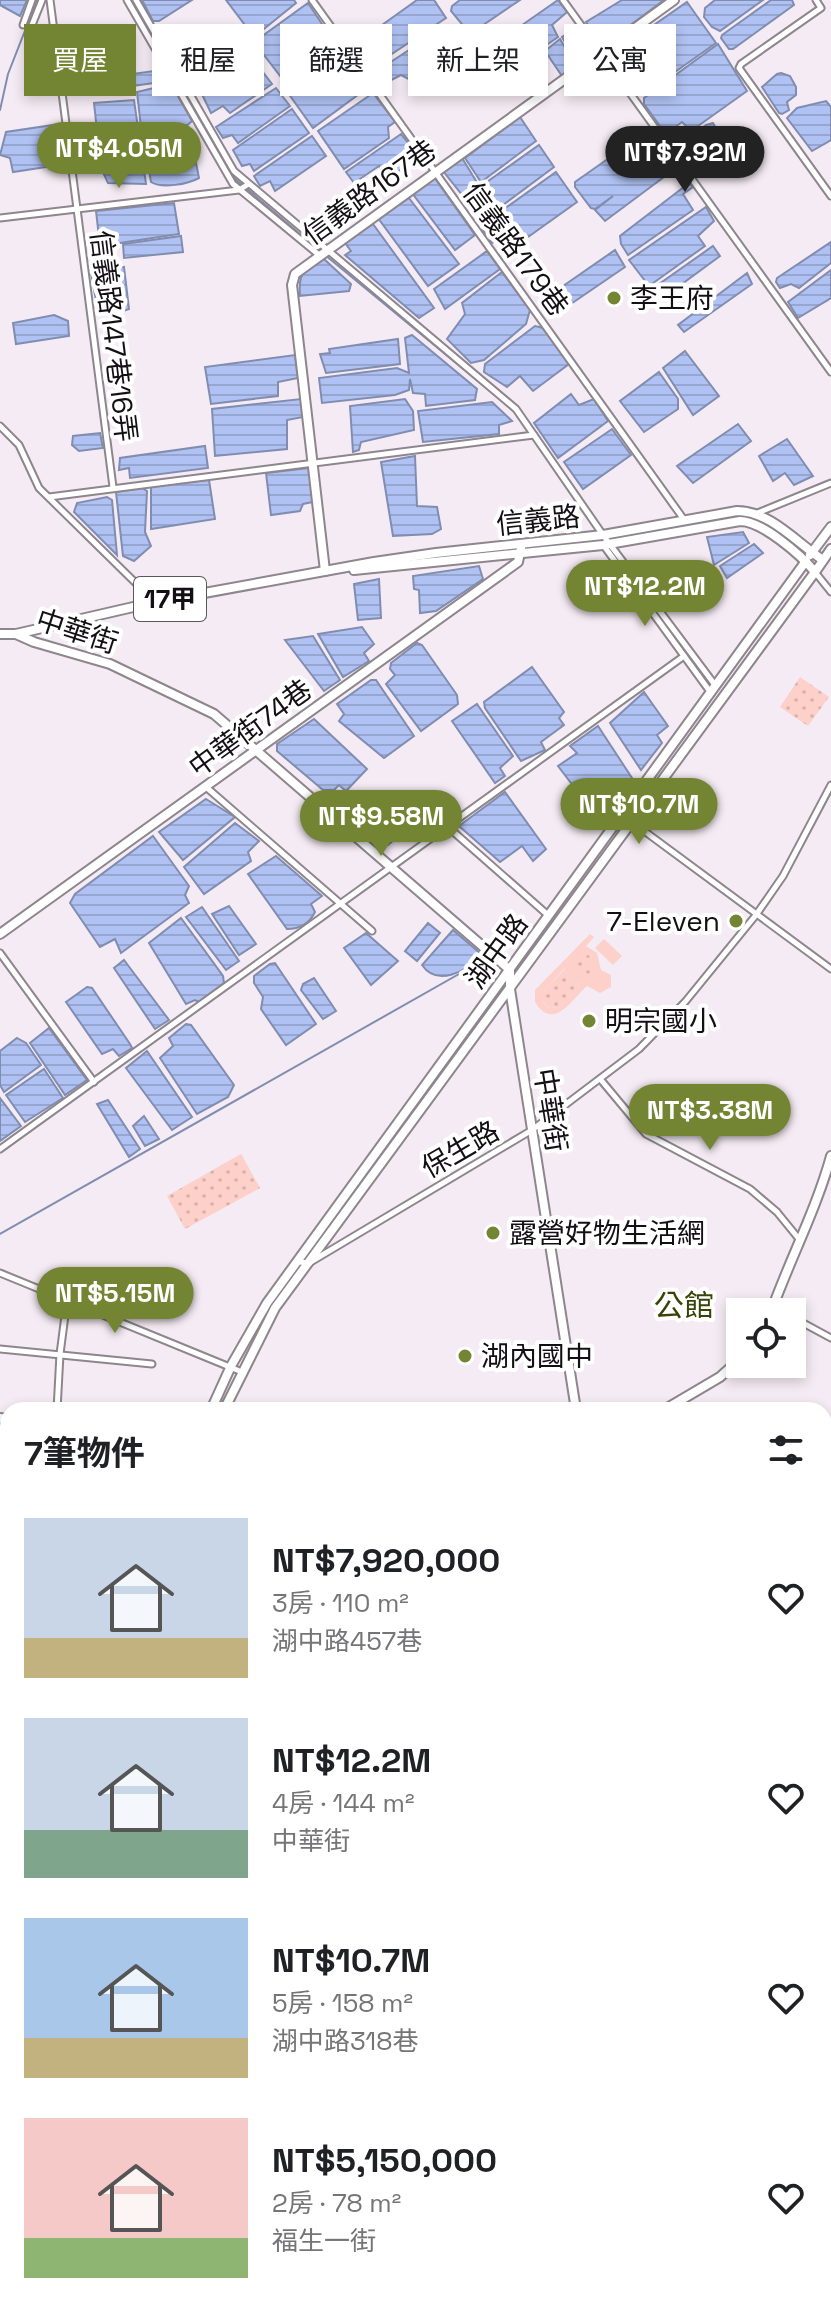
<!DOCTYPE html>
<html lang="zh-TW">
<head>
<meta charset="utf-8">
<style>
  body { margin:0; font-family:"Space Grotesk","Noto Sans TC",sans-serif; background:#f6f6f6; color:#202124; height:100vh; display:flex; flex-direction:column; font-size:30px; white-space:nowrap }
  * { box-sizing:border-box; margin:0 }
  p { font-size:26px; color:#757577 }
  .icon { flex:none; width:44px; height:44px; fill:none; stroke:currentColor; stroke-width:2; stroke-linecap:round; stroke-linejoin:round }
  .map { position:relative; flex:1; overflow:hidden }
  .details { position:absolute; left:0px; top:1402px; width:832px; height:914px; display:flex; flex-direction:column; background:#fff; border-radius:24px 24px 0 0; box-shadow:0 4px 12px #0003 }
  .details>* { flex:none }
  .hud { position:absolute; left:24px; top:24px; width:784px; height:72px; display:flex; gap:16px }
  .fabs { position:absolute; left:726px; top:1298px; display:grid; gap:16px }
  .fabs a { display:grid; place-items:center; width:80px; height:80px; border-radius:0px; background:#fff; box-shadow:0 4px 12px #0003; font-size:40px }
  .price { position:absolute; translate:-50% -68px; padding:0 18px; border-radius:28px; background:#738433; color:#fff; font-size:26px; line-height:52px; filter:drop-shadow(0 2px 4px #0008) }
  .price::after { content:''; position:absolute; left:50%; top:48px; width:24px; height:18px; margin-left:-12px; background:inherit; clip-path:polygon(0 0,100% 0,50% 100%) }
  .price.active { background:#222; color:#fff }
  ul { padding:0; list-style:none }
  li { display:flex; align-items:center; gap:24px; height:200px; padding:0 24px }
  li span { display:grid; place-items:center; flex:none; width:224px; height:160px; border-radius:0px; color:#555 }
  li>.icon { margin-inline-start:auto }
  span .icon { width:96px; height:96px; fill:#fffc; stroke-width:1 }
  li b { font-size:34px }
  h2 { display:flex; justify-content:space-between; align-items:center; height:96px; padding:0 24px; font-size:34px }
  .tag { padding:0 28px; border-radius:0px; background:#fff; box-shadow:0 4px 12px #0003; font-size:28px; line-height:72px }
  .tag.active { background:#738433; color:#fff }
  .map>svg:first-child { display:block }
</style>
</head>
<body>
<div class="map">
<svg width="831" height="2315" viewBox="0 0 831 2315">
  <defs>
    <pattern id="grass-dots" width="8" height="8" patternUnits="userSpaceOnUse" patternTransform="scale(2)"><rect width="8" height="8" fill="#fdd0c9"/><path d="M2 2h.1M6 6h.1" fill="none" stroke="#d8b2ac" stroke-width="1.8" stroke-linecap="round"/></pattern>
    <pattern id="water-rules" width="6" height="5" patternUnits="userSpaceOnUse" patternTransform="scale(2)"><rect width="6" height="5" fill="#b0c2f3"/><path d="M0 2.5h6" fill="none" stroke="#96a6cf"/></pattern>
  </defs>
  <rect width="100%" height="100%" fill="#f5ebf4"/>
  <g fill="url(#grass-dots)">
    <polygon points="800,677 829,697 808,726 780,707"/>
    <circle cx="584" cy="965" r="11"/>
    <polygon points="566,968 570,977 581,983 559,1007 549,1008 542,1000 542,993"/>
    <polygon points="241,1154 260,1188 185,1229 167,1196"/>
    <polygon points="8,1731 8,1814 0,1820 0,1738"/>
    <polygon points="824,2193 831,2193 831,2315 0,2315 2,2251 8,2252 8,2308 824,2308"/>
  </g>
  <g fill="#fdd0c9" fill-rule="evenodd">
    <path d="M590,934L594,937L586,946L597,953L601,970L611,975V987L600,993L587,986C572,999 554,1032 535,1002V990ZM581,954L591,956L594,962L592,972L585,975L578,974L573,968L574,961ZM565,968L570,977L581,983L559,1007L549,1008L543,1002L542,993Z"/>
    <polygon points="604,939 622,956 613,965 595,948"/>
  </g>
  <g fill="url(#water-rules)" stroke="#818db0" stroke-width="2">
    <polygon points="0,0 27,0 20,16 0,5"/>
    <polygon points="142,0 192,0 159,21 153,21"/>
    <polygon points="226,0 294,0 296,3 254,37"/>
    <polygon points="417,0 434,0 446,18 369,69 354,45"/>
    <polygon points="460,0 520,0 470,34 451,11 452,6"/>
    <polygon points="558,0 567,12 552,25 558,37 498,79 482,53"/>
    <polygon points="622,0 664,0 616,36 606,28 595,35 586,22"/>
    <polygon points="715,0 763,0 720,31 712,27 704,17 705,8"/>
    <polygon points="771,0 792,0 794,5 733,49 729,49 721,38 722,35"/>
    <polygon points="687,2 716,43 648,91 641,84 633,87 611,55"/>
    <polygon points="308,3 326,30 308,45 312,54 281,77 254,42"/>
    <polygon points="447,25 452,27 467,46 465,52 422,83 418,84 401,75 380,86 373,75 377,71"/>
    <polygon points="577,27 595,51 578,64 562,37"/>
    <polygon points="560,39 576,66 562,76 545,51"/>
    <polygon points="338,42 363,81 357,87 359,94 313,128 281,83"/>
    <polygon points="718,44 747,91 691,131 682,122 666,134 644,104 644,98"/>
    <polygon points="249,54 272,84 230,113 223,106 211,113 199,88"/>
    <polygon points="161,70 164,78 154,83 68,95 66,83"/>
    <polygon points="781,73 790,76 796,87 796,95 787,102 789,110 782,114 779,113 762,87 777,74"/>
    <polygon points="162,86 175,91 192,121 184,128 142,136 137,92"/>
    <polygon points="276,88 290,106 238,143 232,135 223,138 216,127"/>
    <polygon points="373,93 395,122 388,127 389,138 344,169 318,131"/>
    <polygon points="134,100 146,184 108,183 101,168 94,103"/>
    <polygon points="826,101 831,107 831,140 812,151 787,118 797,108"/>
    <polygon points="292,109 309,133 254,171 250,164 242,166 233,150"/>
    <polygon points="520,117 536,141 481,182 465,158"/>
    <polygon points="713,123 729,150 708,165 703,157 690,167 678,145 706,125"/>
    <polygon points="60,124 66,164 13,172 10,158 0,155 6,132"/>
    <polygon points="649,130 660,143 645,158 652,168 664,159 672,171 605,221 595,210 613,196 595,209 591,208 575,187 575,182"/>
    <path d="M190,133L199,178C188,184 162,189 151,182L144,141Z"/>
    <polygon points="401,134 419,156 389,179 379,166 354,183 346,172"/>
    <polygon points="312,136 326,156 275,191 270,181 260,186 254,176"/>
    <polygon points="539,145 554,167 499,208 484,184"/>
    <polygon points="462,158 486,197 476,206 471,206 443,171"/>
    <polygon points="556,172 577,202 521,242 516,242 510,234 492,243 481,227 483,224"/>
    <polygon points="434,177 475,235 455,250 412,193"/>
    <polygon points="689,183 693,187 683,194 693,210 628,255 621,244 620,236"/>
    <polygon points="409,198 459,264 428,286 378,218"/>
    <polygon points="174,203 179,234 100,246 96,211"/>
    <polygon points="706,207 714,221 698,236 705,246 649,286 629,260"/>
    <polygon points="373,224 434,308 419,318 345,255 351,251 345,243"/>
    <polygon points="181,236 183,252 124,258 123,244"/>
    <polygon points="831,242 831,263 799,288 791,284 780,288 776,282 777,278"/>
    <polygon points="713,246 720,256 660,300 652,289"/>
    <polygon points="615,250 625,267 565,308 560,302 545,312 540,302"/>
    <polygon points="487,251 500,269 445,309 434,289"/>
    <path d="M324,259L351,284L349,291L300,296C298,271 304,271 324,259Z"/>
    <polygon points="124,267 129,309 120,312 98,311 91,273"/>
    <polygon points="831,270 831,298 798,318 788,302"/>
    <polygon points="502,272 530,310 526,324 484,360 471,363 447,339 465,314 462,303"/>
    <polygon points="747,273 752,284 684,332 678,325"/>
    <polygon points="54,315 68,321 69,336 16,344 13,323"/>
    <polygon points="535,326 543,328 569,364 533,391 520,376 507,387 484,372 485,364"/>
    <polygon points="412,335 477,389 475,400 426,406 425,394 413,393 410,379 409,390 395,395 322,403 319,378 397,368 409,373 405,338"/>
    <polygon points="398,339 400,364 326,373 320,354 330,353 329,349"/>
    <polygon points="685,351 719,396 693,415 663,368"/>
    <polygon points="295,355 298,378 278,382 278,396 211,404 205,367"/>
    <polygon points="659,372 678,399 678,409 644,432 620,401"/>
    <polygon points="571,394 579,405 594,399 608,421 558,458 534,423"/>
    <polygon points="301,399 303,417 287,420 287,449 215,456 212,409"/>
    <polygon points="405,399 413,411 414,430 361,442 359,450 353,452 350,406"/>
    <polygon points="492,402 512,421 499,425 499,434 423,442 418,411"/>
    <polygon points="738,424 751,441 693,483 677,466"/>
    <polygon points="612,429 631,455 583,489 564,462"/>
    <polygon points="100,433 103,448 79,451 72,445 73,436"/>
    <polygon points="787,439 813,476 794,485 785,473 773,481 759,456"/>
    <polygon points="205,446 208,468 130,478 129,468 119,470 120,458"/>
    <polygon points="415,456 417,506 437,507 441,529 432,534 393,536 381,462"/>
    <polygon points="309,468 313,502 303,504 300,511 271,515 266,473"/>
    <polygon points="209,480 215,519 151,529 151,486"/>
    <polygon points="142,488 147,491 145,532 151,546 134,561 123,556 116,492"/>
    <polygon points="107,497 112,500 117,555 74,512 77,503"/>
    <polygon points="743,532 749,543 714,565 707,537"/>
    <polygon points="754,544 763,553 727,578 720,566"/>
    <polygon points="479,566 483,579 436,611 420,613 419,590 414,589 413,576"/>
    <polygon points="379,579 381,618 358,620 354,584"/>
    <polygon points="362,627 374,644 364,653 369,661 343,677 318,634"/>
    <polygon points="313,636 340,680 324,691 285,640"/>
    <polygon points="417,643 422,645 457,695 458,704 421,731 386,684 395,675 390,669 391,663"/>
    <polygon points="532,667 564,712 559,718 564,725 541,742 545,750 521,761 485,708 484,702"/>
    <polygon points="371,680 376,680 414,736 384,758 339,721 344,714 337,704"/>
    <polygon points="644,692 668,726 657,735 662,743 641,770 610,723"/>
    <polygon points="477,704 513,756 500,768 505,776 495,783 452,721"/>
    <polygon points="314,719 367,769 346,791 339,785 334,790 323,790 277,751 277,744"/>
    <polygon points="598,726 634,781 594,813 558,766 577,753 570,746"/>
    <polygon points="505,792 546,849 533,861 522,846 500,862 459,826"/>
    <polygon points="400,794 424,814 388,845 366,825"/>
    <polygon points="206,799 235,817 183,860 159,832"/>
    <polygon points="235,823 259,841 248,852 251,861 204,894 184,867"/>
    <polygon points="153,836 189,886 185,895 189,903 121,953 115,939 100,947 70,903 75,894"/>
    <path d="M276,856L322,896L311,904L315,912C309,924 299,929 287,929L248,874Z"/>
    <polygon points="229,906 256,944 239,955 212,914"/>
    <polygon points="202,907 239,961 226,970 186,917"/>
    <polygon points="181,918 223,976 224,983 199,1002 195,1000 186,1004 149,943"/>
    <polygon points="428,923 440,933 417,961 405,951"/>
    <path d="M453,930L481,954C467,972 437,987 422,965Z"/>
    <polygon points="366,933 398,961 371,985 344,948"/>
    <polygon points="124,960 169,1020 155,1029 114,968"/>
    <polygon points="275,963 316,1024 286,1045 261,1009 263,997 254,983 254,976 270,964"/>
    <polygon points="314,978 336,1011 323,1019 301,990 303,984"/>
    <polygon points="87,987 92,988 130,1044 132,1048 119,1056 113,1049 102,1054 66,1002"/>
    <polygon points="186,1024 191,1025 234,1085 228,1097 197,1114 160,1058 173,1046 169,1038"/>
    <polygon points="49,1028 87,1080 65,1095 30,1043"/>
    <polygon points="17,1038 26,1043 41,1065 4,1092 0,1085 0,1051"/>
    <polygon points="147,1051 192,1117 172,1130 126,1068"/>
    <polygon points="44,1069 63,1098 25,1122 6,1095"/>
    <polygon points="0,1098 21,1126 0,1141"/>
    <polygon points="108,1100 140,1149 129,1157 97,1104"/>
    <polygon points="144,1116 159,1139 145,1146 133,1126"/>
    <polygon points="8,1647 8,1731 0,1738 0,1654"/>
    <polygon points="824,2060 831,2063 831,2138 824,2139"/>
    <polygon points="824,2210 831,2211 831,2315 751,2315 751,2308 824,2308"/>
  </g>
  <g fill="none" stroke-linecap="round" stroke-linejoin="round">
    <g stroke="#818db0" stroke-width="2">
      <polyline points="145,21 234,178 320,251"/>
      <polyline points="0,110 8,74 37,0"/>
      <polyline points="325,255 513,410 553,467"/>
      <polyline points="643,593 710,686"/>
      <polyline points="0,1234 489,957"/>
    </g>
    <defs>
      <g id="street">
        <polyline points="50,0 113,487"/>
        <polyline points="127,0 233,184 319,255"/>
        <polyline points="136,0 234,171 516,409 603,535 715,685"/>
        <polyline points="312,0 685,521"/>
        <polyline points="563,0 831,372"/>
        <polyline points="816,0 821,8 741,64 739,68 831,196"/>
        <polyline points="23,25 32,0"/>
        <polyline points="30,30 42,0"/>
        <polyline points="0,218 239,190 247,185"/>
        <polyline points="0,426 19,445 39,488 154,601"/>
        <polyline points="49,497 534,435"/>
        <polyline points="755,514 831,483"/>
        <polyline points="604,546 711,693"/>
        <polyline points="815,572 831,592"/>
        <polyline points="206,787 372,931"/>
        <polyline points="620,817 632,822 831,969"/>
        <polyline points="448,827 549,916"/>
        <polyline points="0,953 94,1082"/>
        <polyline points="601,1080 646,1134 750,1189 777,1212 799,1239"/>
        <polyline points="0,1149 684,656"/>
        <polyline points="299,1262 309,1263 532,1130 639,1049 685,1002 756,915 783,876 831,785"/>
        <polyline points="0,1273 242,1372"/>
        <polyline points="792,1317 831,1338"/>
        <polyline points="0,1349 152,1364"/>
        <polyline points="57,1410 60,1354 67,1300"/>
        <polyline points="0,1613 8,1608"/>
        <polyline points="824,1907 831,1905"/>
      </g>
      <g id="secondary">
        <polyline points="325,571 292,285 295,274 674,0"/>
        <polyline points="16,634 34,642 110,664 214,714 510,970 510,989 576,1410"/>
        <polyline points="0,934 518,562 521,548"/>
        <path d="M771,1312C790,1259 816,1210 831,1156"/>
        <polyline points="211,1410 231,1366 267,1303 806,561"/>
        <polyline points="224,1410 275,1308 815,572"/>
        <polyline points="664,1410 720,1377 740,1359"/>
        <polyline points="0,1617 8,1636"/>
        <polyline points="0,2212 8,2182"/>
      </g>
      <g id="primary">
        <polyline points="810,555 831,527"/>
        <path d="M354,570L603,545L740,521C762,521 801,555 815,572L831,549"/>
        <path d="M0,634H16L155,602L374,562L436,553L603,535L737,511C770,511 797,543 823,560"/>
        <polyline points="0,1418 8,1419"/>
        <polyline points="0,1430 8,1431"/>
        <polyline points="824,1561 831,1565"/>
        <polyline points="824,1575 831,1578"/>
      </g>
    </defs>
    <use href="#street" stroke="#8e858d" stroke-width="9"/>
    <use href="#secondary" stroke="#8e858d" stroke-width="12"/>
    <use href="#primary" stroke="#8e858d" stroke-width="12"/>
    <use href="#street" stroke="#fff" stroke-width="5"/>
    <use href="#secondary" stroke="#fff" stroke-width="8"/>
    <use href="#primary" stroke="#fff" stroke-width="8"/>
  </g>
  <g fill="#738433" stroke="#fff" stroke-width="3">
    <circle cx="614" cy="298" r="8"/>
    <circle cx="736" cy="921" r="8"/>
    <circle cx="589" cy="1021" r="8"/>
    <circle cx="493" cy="1233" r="8"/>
    <circle cx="465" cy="1356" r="8"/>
  </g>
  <g text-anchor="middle" stroke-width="8" stroke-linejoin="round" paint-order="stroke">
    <rect fill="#fff" stroke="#5a585a" stroke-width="2" x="134" y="577" width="72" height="44" rx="6"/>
    <g font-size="26" font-weight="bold" fill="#131013">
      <text x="170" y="608">17甲</text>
    </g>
    <g font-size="28" fill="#131013" stroke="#fff">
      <text transform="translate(369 192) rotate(-36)" y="10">信義路167巷</text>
      <text transform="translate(516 249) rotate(54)" y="10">信義路179巷</text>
      <text transform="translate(114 336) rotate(83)" y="10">信義路147巷16弄</text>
      <text transform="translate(538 520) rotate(-6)" y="10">信義路</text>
      <text transform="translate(77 631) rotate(18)" y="10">中華街</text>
      <text transform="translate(250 728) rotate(-36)" y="10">中華街74巷</text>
      <text transform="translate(496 951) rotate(-54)" y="10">湖中路</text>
      <text transform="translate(551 1110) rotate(81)" y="10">中華街</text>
      <text transform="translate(460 1149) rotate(-30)" y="10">保生路</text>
    </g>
    <g font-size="28" fill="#131013" stroke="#fff" text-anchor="start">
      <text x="630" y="308">李王府</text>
      <text x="720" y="931" text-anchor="end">7-Eleven</text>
      <text x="605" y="1031">明宗國小</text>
      <text x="509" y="1243">露營好物生活網</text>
      <text x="481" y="1366">湖內國中</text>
    </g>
    <g font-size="30" fill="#384308" stroke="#fff">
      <text x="684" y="1316">公館</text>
    </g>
  </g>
</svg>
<div class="fabs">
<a><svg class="icon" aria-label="locate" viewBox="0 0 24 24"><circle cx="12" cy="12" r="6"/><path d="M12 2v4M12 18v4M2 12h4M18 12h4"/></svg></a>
</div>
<b class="price" style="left:119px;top:190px">NT$4.05M</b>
<b class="price active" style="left:685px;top:194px">NT$7.92M</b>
<b class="price" style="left:645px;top:628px">NT$12.2M</b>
<b class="price" style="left:639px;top:846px">NT$10.7M</b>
<b class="price" style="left:381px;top:858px">NT$9.58M</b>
<b class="price" style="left:710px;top:1152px">NT$3.38M</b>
<b class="price" style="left:115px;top:1335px">NT$5.15M</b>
<div class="hud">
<a class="tag active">買屋</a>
<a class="tag">租屋</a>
<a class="tag">篩選</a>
<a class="tag">新上架</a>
<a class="tag">公寓</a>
</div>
<section class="details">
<h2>7筆物件<svg class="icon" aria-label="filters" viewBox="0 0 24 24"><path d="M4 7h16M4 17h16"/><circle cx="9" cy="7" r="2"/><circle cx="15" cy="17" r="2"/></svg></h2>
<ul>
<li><span style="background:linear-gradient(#c9d6e8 75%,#c2b280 0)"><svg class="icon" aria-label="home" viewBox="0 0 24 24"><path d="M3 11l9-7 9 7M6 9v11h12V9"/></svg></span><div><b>NT$7,920,000</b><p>3房 · 110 m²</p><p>湖中路457巷</p></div><svg class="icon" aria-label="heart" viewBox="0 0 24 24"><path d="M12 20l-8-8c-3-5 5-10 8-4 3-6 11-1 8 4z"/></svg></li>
<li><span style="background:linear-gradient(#c9d6e8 70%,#7fa58c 0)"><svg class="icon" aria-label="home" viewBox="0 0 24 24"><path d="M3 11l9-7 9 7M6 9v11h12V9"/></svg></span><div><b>NT$12.2M</b><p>4房 · 144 m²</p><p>中華街</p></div><svg class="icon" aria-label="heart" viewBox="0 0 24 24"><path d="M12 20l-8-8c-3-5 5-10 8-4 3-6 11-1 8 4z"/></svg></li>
<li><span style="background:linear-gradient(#a9c7e8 75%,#c2b280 0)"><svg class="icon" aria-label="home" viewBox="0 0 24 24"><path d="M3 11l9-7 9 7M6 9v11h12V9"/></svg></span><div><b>NT$10.7M</b><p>5房 · 158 m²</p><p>湖中路318巷</p></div><svg class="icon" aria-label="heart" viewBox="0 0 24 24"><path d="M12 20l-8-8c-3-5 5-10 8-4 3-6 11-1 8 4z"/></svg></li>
<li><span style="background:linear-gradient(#f6c9c9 75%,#8fb573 0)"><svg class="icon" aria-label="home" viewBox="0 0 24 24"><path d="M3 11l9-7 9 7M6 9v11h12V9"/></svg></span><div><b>NT$5,150,000</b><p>2房 · 78 m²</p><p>福生一街</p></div><svg class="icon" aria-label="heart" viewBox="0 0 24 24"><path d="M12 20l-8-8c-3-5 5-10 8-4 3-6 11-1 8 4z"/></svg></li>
</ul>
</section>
</div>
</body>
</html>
